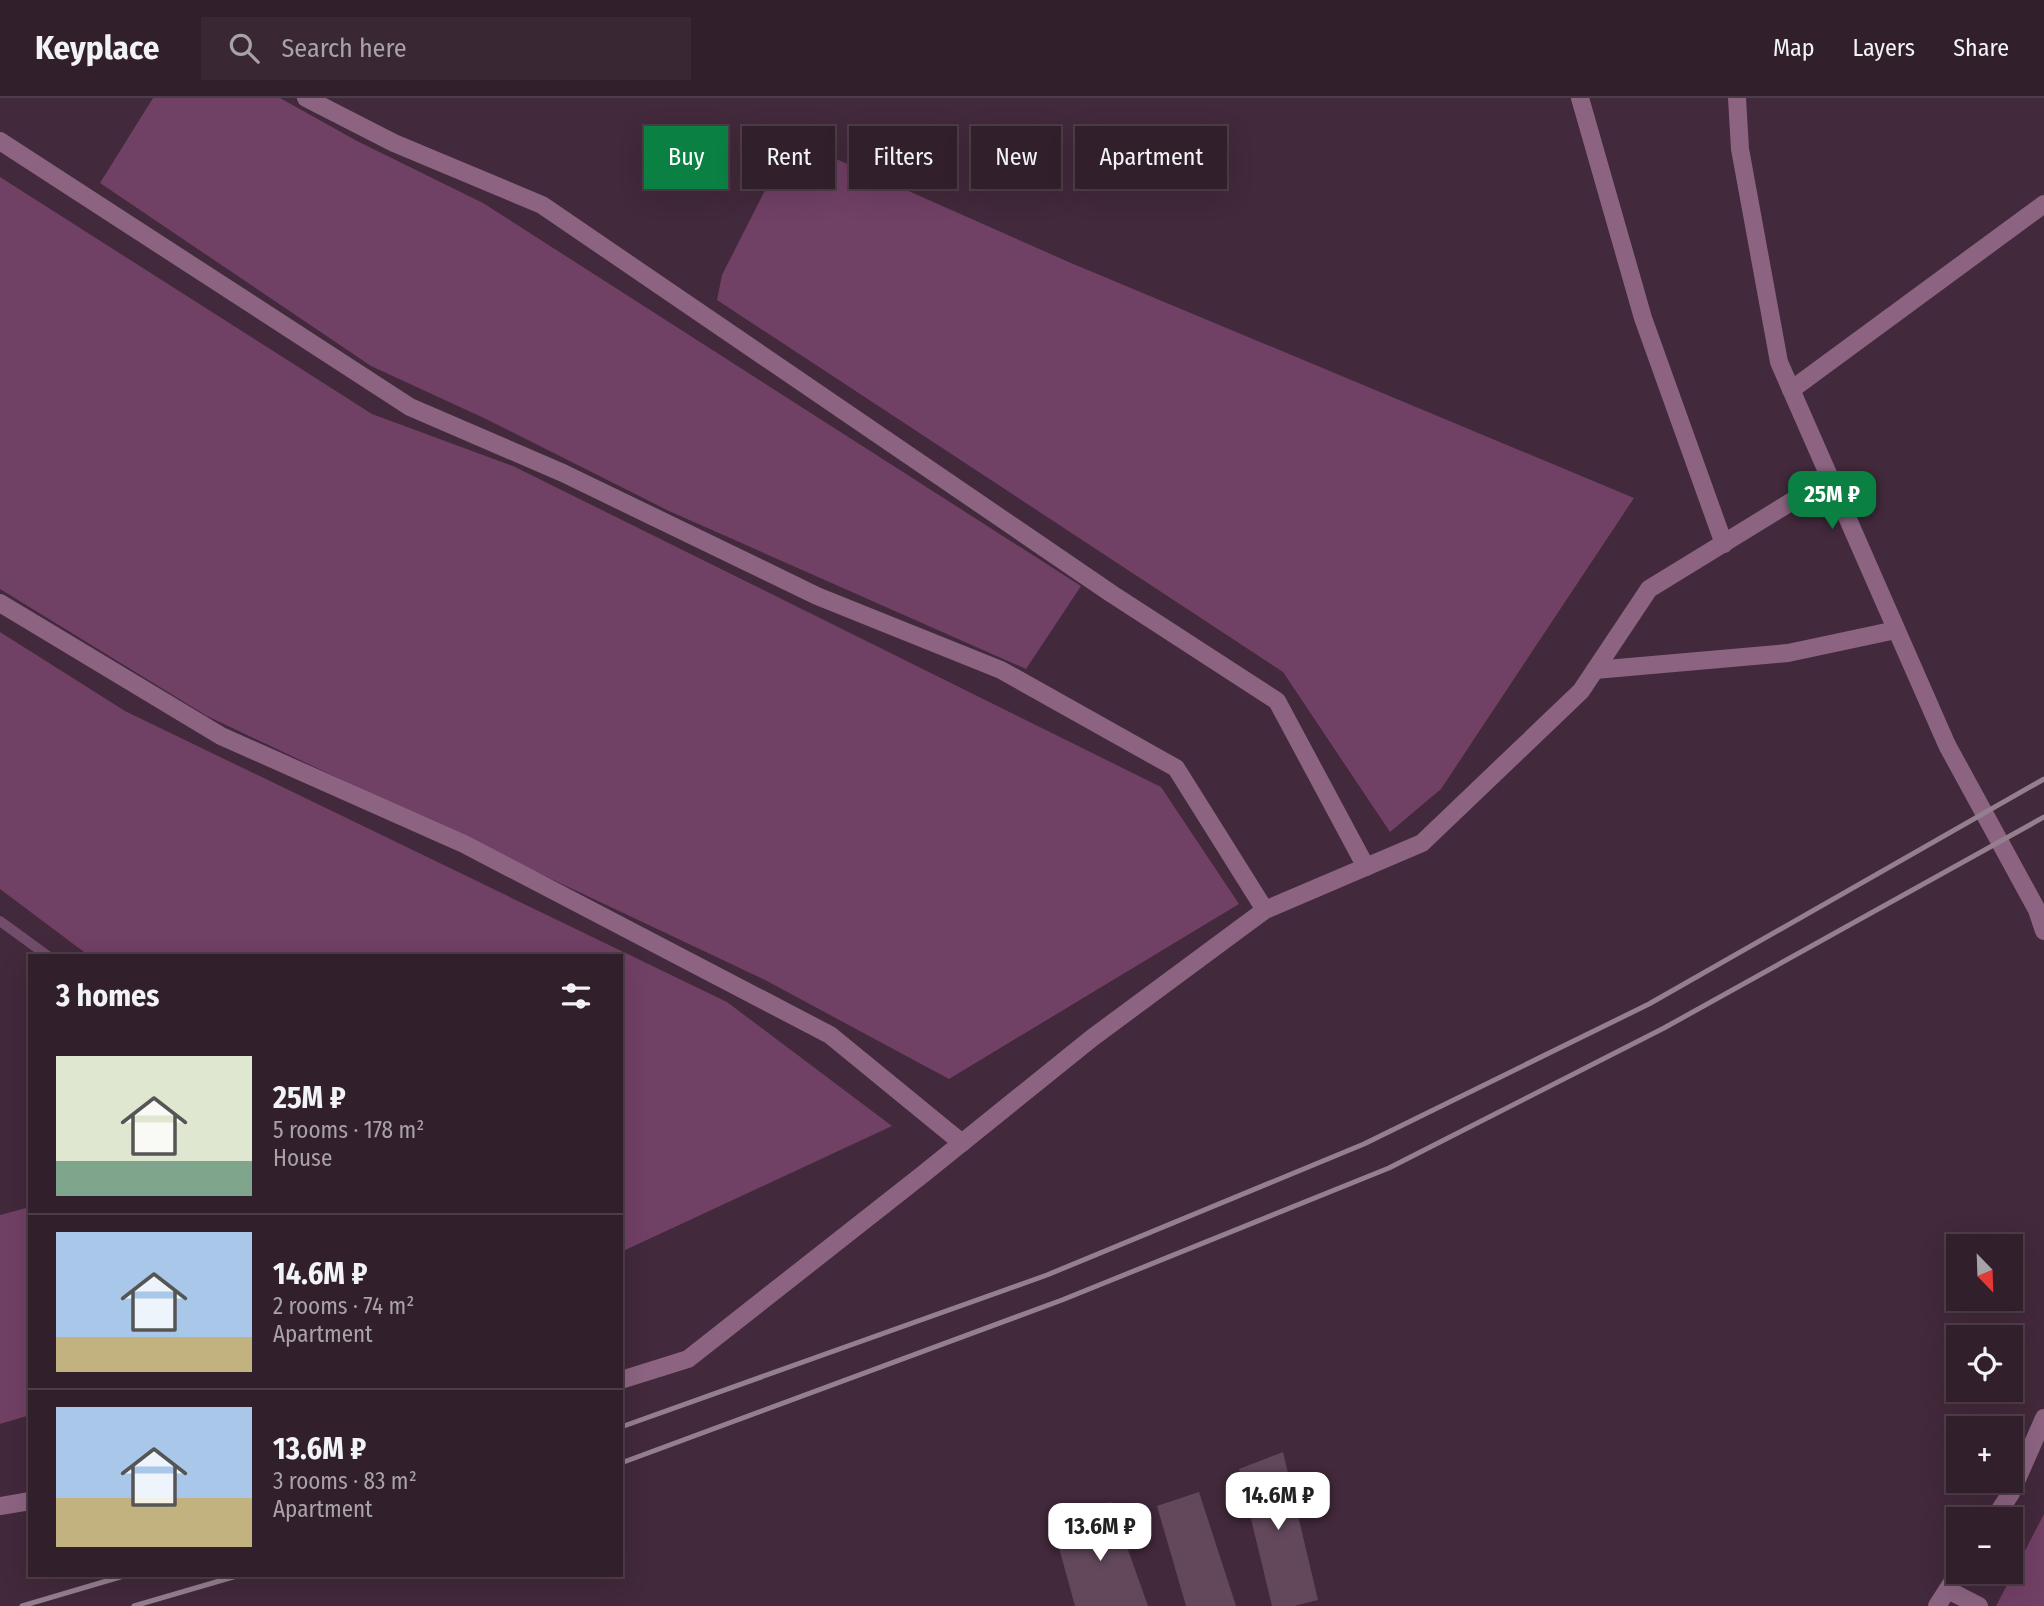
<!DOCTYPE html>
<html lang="en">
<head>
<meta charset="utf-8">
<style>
  body { margin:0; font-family:"Fira Sans Condensed",sans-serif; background:#3a2734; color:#f1f3f6; height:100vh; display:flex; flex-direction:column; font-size:26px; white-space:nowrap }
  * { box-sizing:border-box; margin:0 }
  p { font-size:23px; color:#a8a2a9 }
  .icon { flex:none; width:38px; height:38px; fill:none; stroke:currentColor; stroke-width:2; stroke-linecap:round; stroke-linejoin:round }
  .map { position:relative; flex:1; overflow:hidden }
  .details { position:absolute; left:28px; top:856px; width:595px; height:623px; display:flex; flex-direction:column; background:#321f2c; border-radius:0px; box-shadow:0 7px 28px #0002,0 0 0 2px #4d3d48 }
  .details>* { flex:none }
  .top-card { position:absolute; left:644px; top:28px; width:665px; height:63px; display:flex; gap:14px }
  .needle { width:46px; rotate:157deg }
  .controls { position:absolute; left:1946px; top:1136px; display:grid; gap:14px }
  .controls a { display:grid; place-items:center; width:77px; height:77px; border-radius:0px; background:#321f2c; box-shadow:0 7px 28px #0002,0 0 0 2px #4d3d48; font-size:35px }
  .price { position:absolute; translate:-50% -60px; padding:0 16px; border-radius:14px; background:#fff; color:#222; font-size:23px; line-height:46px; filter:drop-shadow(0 2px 4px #0008) }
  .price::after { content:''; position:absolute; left:50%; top:42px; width:21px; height:16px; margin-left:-10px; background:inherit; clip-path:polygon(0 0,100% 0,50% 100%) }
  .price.on { background:#0b8043; color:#fff }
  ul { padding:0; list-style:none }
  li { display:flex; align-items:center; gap:21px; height:175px; padding:0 28px }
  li+li { border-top:2px solid #4d3d48 }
  li span { display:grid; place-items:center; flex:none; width:196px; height:140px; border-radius:0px; color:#555 }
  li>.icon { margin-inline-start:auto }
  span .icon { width:84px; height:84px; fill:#fffc; stroke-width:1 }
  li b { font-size:30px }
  h2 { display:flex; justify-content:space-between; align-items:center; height:84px; padding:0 28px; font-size:30px }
  .chip { padding:0 24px; border-radius:0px; background:#321f2c; box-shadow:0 7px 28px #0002,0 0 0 2px #4d3d48; font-size:24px; line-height:63px }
  .chip.on { background:#0b8043; color:#fff }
  header { display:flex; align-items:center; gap:42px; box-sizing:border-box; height:98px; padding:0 35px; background:#321f2c; border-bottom:2px solid #4d3d48 }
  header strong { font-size:33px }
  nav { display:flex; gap:38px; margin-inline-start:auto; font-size:24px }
  .search { width:490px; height:63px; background:#3a2734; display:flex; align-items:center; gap:18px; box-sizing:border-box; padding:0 24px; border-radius:0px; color:#a8a2a9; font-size:26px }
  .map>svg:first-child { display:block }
</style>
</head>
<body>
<header>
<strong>Keyplace</strong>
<div class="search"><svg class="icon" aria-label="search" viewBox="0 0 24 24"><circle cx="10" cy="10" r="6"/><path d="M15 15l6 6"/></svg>Search here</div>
<nav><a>Map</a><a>Layers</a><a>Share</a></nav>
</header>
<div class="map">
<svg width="2044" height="1508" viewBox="0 0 2044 1508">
  <rect width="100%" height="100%" fill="#42293b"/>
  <g fill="#714065">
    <polygon points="153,0 280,0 357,43 483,105 1081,488 1026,571 669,413 486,321 371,268 100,85"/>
    <polygon points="791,41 1071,165 1634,400 1441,691 1390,734 1283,574 717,202 722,177"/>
    <polygon points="0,79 372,316 513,368 1161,689 1239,806 949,981 765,882 207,618 0,491"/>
    <polygon points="0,534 125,613 727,904 892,1028 621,1154 621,858 88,857 0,791"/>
    <polygon points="30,1109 30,1317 0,1326 0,1117"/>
    <polygon points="2044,1416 2044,1508 1996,1508"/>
  </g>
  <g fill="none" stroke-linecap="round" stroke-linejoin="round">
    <polyline stroke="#724c6b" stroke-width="10" points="0,823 48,858"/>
  </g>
  <g fill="#63485c">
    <polygon points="1283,1354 1318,1502 1294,1508 1272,1508 1239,1371"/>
    <polygon points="1199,1394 1236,1508 1186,1508 1157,1408"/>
    <polygon points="1111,1404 1148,1508 1075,1508 1056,1439 1087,1429 1082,1414"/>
  </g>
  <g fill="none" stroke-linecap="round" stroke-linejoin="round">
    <g stroke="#8c6482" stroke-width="18">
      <polyline points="306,0 394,45 542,107 1112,496 1277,603 1366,769"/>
      <polyline points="1580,0 1643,220 1724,446"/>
      <polyline points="0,43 410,309 563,375 817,498 1001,572 1176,670 1265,812"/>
      <polyline points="1791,292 2044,106"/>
      <polyline points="0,505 221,638 464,746 830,937 962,1045"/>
      <polyline points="1595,572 1788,555 1896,532"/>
      <polyline points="621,1282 688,1261 922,1077 1092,940 1265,812 1422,745 1581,593 1649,491 1830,380"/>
      <polyline points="0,1408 30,1403"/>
    </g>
    <polyline stroke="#8c6482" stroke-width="18" points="1948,1492 1979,1508"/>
    <g stroke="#8c6482" stroke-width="18">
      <polyline points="1737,0 1740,51 1779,264 1947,647 2037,812 2044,833"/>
      <polyline points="1994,1421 2011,1395 2044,1320"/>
      <polyline points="1937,1508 1959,1474"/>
    </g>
    <g stroke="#947f8e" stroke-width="5">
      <polyline points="621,1329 1047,1177 1364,1046 1649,906 2044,681"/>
      <polyline points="621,1365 1062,1202 1389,1070 1664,930 2044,719"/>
      <polyline points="22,1508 127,1477"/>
      <polyline points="134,1508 240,1477"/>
    </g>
  </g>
</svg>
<div class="controls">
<a><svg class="needle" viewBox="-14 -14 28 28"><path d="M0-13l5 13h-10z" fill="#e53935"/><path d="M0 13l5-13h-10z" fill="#a8a2a9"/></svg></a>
<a><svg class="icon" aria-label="locate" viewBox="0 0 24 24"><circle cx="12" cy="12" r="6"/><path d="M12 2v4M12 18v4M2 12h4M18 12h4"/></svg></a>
<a>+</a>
<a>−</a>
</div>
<b class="price on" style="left:1832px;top:433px">25M ₽</b>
<b class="price" style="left:1278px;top:1434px">14.6M ₽</b>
<b class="price" style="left:1100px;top:1465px">13.6M ₽</b>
<div class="top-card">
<a class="chip on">Buy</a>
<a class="chip">Rent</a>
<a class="chip">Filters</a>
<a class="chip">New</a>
<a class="chip">Apartment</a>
</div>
<section class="details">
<h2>3 homes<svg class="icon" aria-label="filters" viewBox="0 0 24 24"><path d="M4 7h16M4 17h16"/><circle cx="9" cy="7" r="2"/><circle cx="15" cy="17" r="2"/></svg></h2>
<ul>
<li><span style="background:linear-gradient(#dfe7d0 75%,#7fa58c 0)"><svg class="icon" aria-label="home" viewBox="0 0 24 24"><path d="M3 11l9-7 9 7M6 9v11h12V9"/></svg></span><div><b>25M ₽</b><p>5 rooms · 178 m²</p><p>House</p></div></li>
<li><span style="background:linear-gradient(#a9c7e8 75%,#c2b280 0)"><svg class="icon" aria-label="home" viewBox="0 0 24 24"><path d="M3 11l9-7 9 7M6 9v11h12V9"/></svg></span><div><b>14.6M ₽</b><p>2 rooms · 74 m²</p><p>Apartment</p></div></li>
<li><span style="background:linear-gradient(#a9c7e8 65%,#c2b280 0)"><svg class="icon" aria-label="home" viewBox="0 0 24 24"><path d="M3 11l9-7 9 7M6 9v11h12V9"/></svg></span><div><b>13.6M ₽</b><p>3 rooms · 83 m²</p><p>Apartment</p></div></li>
</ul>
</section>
</div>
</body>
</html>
